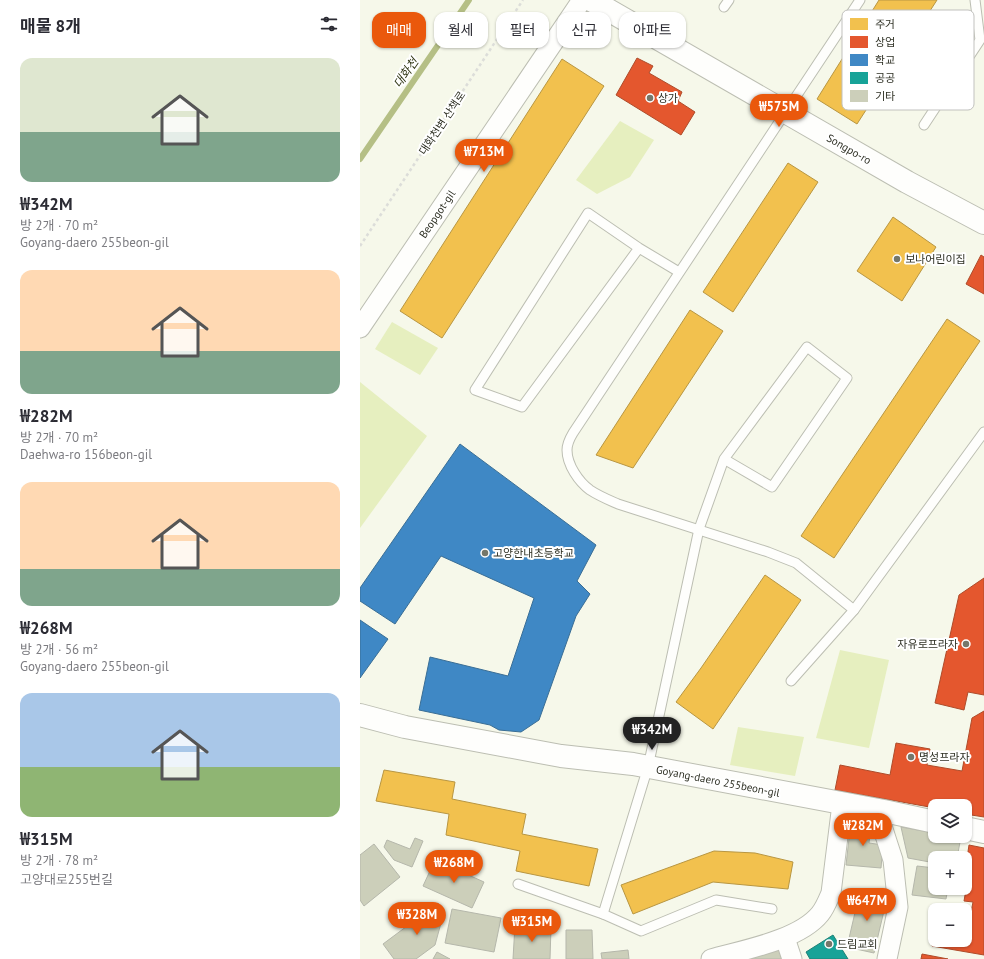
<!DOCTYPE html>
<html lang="ko">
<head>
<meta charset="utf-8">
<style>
  body { margin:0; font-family:"PT Sans","Noto Sans KR",sans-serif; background:#f2f2f3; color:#2b2b33; height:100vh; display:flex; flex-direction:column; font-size:15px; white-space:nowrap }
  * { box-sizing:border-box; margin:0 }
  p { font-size:13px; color:#7c7c81 }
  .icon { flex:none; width:22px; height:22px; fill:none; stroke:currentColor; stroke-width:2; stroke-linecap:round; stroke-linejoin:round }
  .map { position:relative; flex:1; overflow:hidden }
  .drawer { display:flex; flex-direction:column; background:#fff; width:360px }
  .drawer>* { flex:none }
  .banner { position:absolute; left:12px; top:12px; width:380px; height:36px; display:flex; gap:8px }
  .buttons { position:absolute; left:568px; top:799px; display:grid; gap:8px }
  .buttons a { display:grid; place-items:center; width:44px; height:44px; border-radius:8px; background:#fff; box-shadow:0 1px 3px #0004; font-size:20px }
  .price { position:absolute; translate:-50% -34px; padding:0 9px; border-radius:14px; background:#ea580c; color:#fff; font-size:13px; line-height:26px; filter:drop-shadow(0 1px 2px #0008) }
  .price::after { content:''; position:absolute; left:50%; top:24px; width:12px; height:9px; margin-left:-6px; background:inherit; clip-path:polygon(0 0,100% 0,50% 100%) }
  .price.current { background:#222; color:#fff }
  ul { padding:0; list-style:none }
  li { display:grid; align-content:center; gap:8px; height:212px; padding:0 20px }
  li span { display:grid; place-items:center; height:124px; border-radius:12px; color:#555 }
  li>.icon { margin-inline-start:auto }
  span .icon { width:72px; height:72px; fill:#fffc; stroke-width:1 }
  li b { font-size:17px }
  h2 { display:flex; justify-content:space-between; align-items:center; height:48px; padding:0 20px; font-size:17px }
  .pill { padding:0 14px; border-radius:12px; background:#fff; box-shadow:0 1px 3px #0004; font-size:14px; line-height:36px }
  .pill.current { background:#ea580c; color:#fff }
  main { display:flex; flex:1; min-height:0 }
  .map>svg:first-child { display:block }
</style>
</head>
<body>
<main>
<section class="drawer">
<h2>매물 8개<svg class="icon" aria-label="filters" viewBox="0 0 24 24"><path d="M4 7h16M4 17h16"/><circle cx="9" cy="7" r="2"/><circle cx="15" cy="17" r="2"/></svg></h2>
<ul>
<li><span style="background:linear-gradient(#dfe7d0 60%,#7fa58c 0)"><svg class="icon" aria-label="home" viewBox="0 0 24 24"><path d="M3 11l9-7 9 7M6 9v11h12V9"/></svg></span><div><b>₩342M</b><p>방 2개 · 70 m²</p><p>Goyang-daero 255beon-gil</p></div></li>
<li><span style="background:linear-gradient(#ffd9b3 65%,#7fa58c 0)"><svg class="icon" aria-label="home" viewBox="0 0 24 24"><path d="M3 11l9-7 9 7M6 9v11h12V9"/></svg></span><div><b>₩282M</b><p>방 2개 · 70 m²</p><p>Daehwa-ro 156beon-gil</p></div></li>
<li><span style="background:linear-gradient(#ffd9b3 70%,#7fa58c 0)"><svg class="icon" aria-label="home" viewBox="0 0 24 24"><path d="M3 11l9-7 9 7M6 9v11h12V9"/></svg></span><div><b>₩268M</b><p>방 2개 · 56 m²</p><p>Goyang-daero 255beon-gil</p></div></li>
<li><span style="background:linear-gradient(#a9c7e8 60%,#8fb573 0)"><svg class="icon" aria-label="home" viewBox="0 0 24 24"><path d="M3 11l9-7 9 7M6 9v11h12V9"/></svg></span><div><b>₩315M</b><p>방 2개 · 78 m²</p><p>고양대로255번길</p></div></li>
</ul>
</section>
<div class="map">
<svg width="624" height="959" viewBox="0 0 624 959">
  <rect width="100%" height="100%" fill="#f6f8ea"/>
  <g fill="#e6efbf">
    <polygon points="260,121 294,140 270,177 237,194 216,180"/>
    <polygon points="32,322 78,348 60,375 15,349"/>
    <polygon points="0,382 67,436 0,528"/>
    <polygon points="480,650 529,660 509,748 456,738"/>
    <polygon points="378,727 444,737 435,776 370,765"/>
  </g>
  <g fill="#f2c14e" stroke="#b89642">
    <polygon points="519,0 577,0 497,124 457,99"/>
    <polygon points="202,59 244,86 82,338 40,311"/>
    <polygon points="428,163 458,182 373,312 343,292"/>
    <polygon points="533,217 576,247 542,301 497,271"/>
    <polygon points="330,310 363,331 273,468 236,455"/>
    <polygon points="587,319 620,341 474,558 441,536"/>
    <polygon points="405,575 441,600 353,729 316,702 341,668"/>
    <polygon points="24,770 95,782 92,799 166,814 162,834 238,849 229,886 156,871 160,851 86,835 89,814 16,801"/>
    <polygon points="354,851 395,853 433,862 428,889 353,882 273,914 261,885"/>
  </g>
  <g fill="#e4572e" stroke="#ae4c2b">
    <polygon points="277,58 293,66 289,73 322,92 318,101 335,112 321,135 256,95"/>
    <polygon points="621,255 624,257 624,294 606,284"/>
    <polygon points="624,578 624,695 608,692 604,710 575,703 599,595"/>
    <polygon points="624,711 624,817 605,814 605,806 575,806 575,808 475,790 480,765 530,775 536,743 570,749 567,765 602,771 612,718"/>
    <polygon points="609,845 624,848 624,955 572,946 575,928 575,940 605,940 605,917 610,918 613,902 604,901 609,872 605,871"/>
    <polygon points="562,954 588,959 561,959"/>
  </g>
  <g fill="#3f88c5" stroke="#3a6e95">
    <polygon points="100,444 236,545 217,581 230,594 216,616 179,720 161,732 139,730 130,725 59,710 70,657 148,676 174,598 81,556 35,624 0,601 0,588"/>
    <polygon points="0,620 28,639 0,678"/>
  </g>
  <polygon fill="#17a398" stroke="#1e8176" points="473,935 488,959 450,959 446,952"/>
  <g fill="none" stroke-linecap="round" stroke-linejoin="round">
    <polyline stroke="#b5bf85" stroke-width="6" points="0,159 109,0"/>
  </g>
  <g fill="#cccfba" stroke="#b5b7ab">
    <polygon points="491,821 511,823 509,843 523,845 521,868 486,865"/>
    <polygon points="541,827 575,833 575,836 601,837 597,858 575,858 575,863 548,858"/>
    <polygon points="55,838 63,841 52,867 34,860 24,847 27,840 50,849"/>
    <polygon points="14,844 40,877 4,906 0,900 0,855"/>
    <polygon points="75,860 124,882 112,908 63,886"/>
    <polygon points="557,866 575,868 575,888 588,888 586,899 552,895"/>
    <polygon points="500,891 527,898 514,953 487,947"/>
    <polygon points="78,903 84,912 75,945 56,959 34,959 23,944"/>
    <polygon points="92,909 141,918 134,952 85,943"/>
    <polygon points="155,925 191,927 190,959 153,959"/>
    <polygon points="206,930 232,930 233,959 206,959"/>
    <polygon points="419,947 423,959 386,959"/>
    <polygon points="268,950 269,959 242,959 241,953"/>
    <polygon points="77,952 90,959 73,959"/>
  </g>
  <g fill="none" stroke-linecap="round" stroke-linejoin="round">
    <defs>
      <g id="lane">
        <polyline points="364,7 369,0"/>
        <polyline points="564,125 620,40 615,0"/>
        <polyline points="279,248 162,407 115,390 228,213 279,248 319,272"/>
        <path d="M494,610L436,563L408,552L258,504C249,500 239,496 230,490C219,482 207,465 207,450C207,444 210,438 213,433L500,0"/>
        <polyline points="431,681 494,610 624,432"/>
        <polyline points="158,884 243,914 281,931 356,900 412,909"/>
        <polyline points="243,914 288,767 339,529 364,459 447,347 487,378 412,487 364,459"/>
      </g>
      <g id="street">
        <polyline points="0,328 222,0"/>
        <polyline points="524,811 522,826 533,860 538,907 527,959"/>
        <polyline points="425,938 432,959"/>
        <path d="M351,959C383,950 439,940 460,914C465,908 468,900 471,893L482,804"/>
      </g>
      <g id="secondary">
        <polyline points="231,0 547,182 624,223"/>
        <polyline points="0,715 45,727 201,756 273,764 524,811 575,822"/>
        <polyline points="605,828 624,832"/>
      </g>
    </defs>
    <use href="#lane" stroke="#bcbeb2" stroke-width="11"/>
    <use href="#street" stroke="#bcbeb2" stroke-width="21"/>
    <use href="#secondary" stroke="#bcbeb2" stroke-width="24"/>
    <g stroke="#dcddd9" stroke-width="2.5" stroke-dasharray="3 3" stroke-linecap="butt">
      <polyline points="150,20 173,38"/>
      <polyline points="0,246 163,0"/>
    </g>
    <use href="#lane" stroke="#fefefc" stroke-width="9"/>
    <use href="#street" stroke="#fefefc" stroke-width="19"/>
    <use href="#secondary" stroke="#fefefc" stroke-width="22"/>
  </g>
  <g fill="#75776a" stroke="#fff" stroke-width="1.5">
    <circle cx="290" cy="98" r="4"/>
    <circle cx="537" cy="259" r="4"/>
    <circle cx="125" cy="553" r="4"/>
    <circle cx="606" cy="644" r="4"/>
    <circle cx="551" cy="757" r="4"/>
    <circle cx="469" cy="944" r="4"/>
  </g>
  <g text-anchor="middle" stroke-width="4" stroke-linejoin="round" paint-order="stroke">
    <g font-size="11" fill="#2f3125" stroke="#fff" text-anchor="start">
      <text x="298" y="102">상가</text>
      <text x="545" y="263">보나어린이집</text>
      <text x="133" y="557">고양한내초등학교</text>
      <text x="598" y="648" text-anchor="end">자유로프라자</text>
      <text x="559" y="761">명성프라자</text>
      <text x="477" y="948">드림교회</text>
    </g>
    <g font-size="11" fill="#2f3125" stroke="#fff">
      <text transform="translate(82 123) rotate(-56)" y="4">대화천변 산책로</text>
      <text transform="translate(489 149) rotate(30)" y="4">Songpo-ro</text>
      <text transform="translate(77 214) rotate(-56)" y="4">Beopgot-gil</text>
      <text transform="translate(358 781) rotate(11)" y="4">Goyang-daero 255beon-gil</text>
    </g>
    <g font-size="12" font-style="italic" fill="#303614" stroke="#fff">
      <text transform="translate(46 73) rotate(-55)" y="4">대화천</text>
    </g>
  </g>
  <rect x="482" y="10" width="132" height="100" rx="6" fill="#fff" stroke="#c1c1be" stroke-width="1"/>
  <rect x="490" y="18" width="18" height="12" fill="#f2c14e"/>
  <rect x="490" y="36" width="18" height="12" fill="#e4572e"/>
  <rect x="490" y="54" width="18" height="12" fill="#3f88c5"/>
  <rect x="490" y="72" width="18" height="12" fill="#17a398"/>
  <rect x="490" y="90" width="18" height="12" fill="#cccfba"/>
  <g font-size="11" fill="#2f3125">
    <text x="515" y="28">주거</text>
    <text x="515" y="46">상업</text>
    <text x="515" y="64">학교</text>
    <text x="515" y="82">공공</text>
    <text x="515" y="100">기타</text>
  </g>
</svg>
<div class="buttons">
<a><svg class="icon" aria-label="layers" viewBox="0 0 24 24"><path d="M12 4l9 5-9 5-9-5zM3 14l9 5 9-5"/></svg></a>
<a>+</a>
<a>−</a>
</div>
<b class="price" style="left:419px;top:128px">₩575M</b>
<b class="price" style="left:124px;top:173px">₩713M</b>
<b class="price current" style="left:292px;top:751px">₩342M</b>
<b class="price" style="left:503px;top:847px">₩282M</b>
<b class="price" style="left:94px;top:884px">₩268M</b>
<b class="price" style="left:507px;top:922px">₩647M</b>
<b class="price" style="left:57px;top:936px">₩328M</b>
<b class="price" style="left:172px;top:943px">₩315M</b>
<div class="banner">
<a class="pill current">매매</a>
<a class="pill">월세</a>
<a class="pill">필터</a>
<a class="pill">신규</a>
<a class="pill">아파트</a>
</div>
</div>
</main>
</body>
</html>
